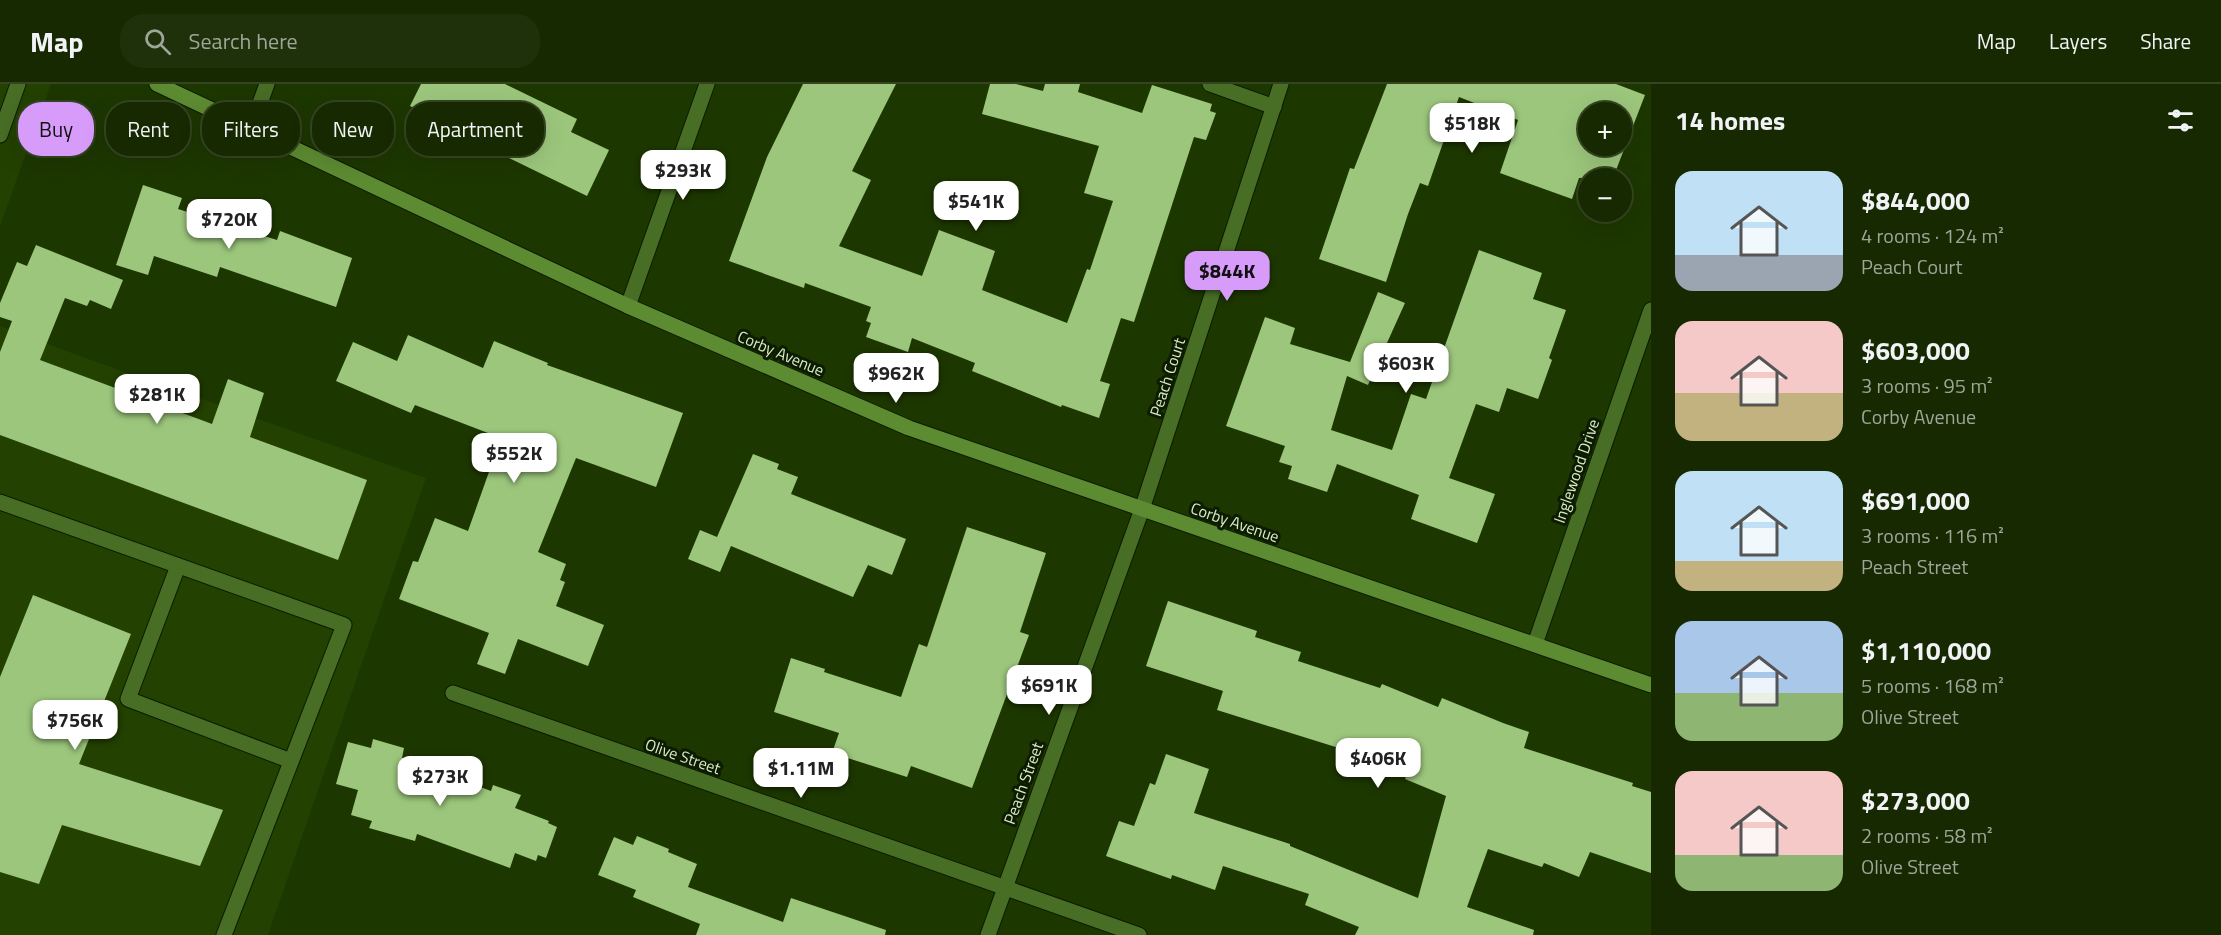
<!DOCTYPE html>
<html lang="en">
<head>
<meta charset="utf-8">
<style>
  body { margin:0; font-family:"Titillium Web",sans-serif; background:#1f310a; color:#f1f3f6; height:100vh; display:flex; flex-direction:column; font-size:22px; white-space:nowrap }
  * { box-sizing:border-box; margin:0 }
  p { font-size:20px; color:#9ea699 }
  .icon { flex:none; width:33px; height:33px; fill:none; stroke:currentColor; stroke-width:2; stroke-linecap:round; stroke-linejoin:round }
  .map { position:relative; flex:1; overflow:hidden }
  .drawer { display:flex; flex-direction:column; background:#162900; width:570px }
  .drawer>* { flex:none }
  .hud { position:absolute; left:18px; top:18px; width:570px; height:54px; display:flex; gap:12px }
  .tools { position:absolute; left:1578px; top:18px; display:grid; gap:12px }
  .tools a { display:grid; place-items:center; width:54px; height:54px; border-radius:50%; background:#162900; box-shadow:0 6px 24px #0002,0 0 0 2px #354522; font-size:30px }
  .price { position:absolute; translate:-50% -51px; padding:0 14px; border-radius:12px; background:#fff; color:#222; font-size:20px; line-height:39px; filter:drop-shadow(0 2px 3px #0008) }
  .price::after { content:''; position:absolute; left:50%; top:36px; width:18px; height:14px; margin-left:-9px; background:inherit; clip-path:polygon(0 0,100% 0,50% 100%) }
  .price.on { background:#d79bf9; color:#111 }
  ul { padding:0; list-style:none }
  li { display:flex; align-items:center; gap:18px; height:150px; padding:0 24px }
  li span { display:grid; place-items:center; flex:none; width:168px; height:120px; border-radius:18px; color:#555 }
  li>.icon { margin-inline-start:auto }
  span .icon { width:72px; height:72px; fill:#fffc; stroke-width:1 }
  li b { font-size:26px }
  h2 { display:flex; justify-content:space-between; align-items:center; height:72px; padding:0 24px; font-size:26px }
  .pill { padding:0 21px; border-radius:24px; background:#162900; box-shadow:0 6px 24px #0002,0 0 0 2px #354522; font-size:21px; line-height:54px }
  .pill.on { background:#d79bf9; color:#111 }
  header { display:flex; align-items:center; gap:36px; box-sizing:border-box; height:84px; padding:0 30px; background:#162900; border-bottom:2px solid #354522 }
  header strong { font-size:28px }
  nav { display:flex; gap:33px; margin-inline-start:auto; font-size:21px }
  .search { width:420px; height:54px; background:#1f310a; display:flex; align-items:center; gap:15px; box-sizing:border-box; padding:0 21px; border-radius:24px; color:#9ea699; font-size:22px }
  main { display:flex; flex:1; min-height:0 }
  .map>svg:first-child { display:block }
</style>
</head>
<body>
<header>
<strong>Map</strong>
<div class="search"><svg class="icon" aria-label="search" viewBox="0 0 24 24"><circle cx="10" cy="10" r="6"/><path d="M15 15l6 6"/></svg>Search here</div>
<nav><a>Map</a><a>Layers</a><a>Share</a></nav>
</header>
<main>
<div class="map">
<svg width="1651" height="851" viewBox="0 0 1651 851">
  <rect width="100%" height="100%" fill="#1d3700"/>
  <g fill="#234100">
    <polygon points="0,0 51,0 0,142"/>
    <polygon points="0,242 91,276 426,394 268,851 0,851"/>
  </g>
  <g fill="#9cc67c" fill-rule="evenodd">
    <polygon points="421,0 505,0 577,35 571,48 609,66 587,112 468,54 469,51 410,22"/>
    <polygon points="803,0 896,0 852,87 871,96 839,162 922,192 939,146 995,167 982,206 1067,239 1087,185 1090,186 1113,117 1084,109 1099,62 982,30 990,0 1016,0 1043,7 1045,0 1080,0 1078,8 1142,29 1152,1 1212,20 1210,27 1216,29 1206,56 1194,53 1134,238 1121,234 1100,297 1110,300 1099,334 1062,321 1061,323 972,287 975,279 912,254 908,268 866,253 871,239 866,237 871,223 805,199 804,204 729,177 767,73"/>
    <path d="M1387,0H1616L1645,11L1613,94H1579L1572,115L1500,89L1518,36L1459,13L1428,102L1420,99L1408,130L1386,198L1319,175L1350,84L1354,85ZM1588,28H1622V62H1588Z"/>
    <polygon points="143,101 182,114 178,125 277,156 280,147 352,174 336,223 220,183 217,193 154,172 148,191 116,181"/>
    <polygon points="36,161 123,196 111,225 90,216 87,222 65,214 40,276 212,340 228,295 264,309 250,353 367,396 338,476 0,351 0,268 12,237 0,233 0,219 17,178 27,182"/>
    <polygon points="1479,166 1542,189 1533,215 1566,226 1549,274 1552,276 1538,315 1507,304 1499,328 1476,320 1449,394 1495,410 1477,459 1411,435 1419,411 1337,380 1327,408 1288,395 1292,382 1279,378 1285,362 1226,342 1265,233 1295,244 1290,260 1350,278 1378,208 1405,219 1368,301 1347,292 1331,346 1392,366 1411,310 1426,315"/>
    <polygon points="408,251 483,284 494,257 548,279 547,281 683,329 656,403 576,374 538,468 566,480 560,496 565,498 556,522 604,541 588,582 518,555 505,590 477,580 489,549 399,515 413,477 418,478 435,434 468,447 501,354 415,321 411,329 336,297 353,258 397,277"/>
    <polygon points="753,370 779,380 777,385 798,393 791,410 906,455 892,491 868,481 853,513 731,462 720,488 688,475 700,446 717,453"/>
    <polygon points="967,443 1046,469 1020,548 1029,551 972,704 911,682 907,693 832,669 839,649 774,628 791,574 825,585 824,588 901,613 919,560 927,563"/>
    <polygon points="33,511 131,550 79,680 223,726 200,782 62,741 39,800 0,788 0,593"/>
    <polygon points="1168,517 1257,547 1255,553 1301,568 1298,577 1380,604 1382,600 1438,623 1442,614 1503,639 1529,648 1524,664 1633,699 1632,702 1651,708 1651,789 1590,768 1579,793 1544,779 1542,783 1488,765 1467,823 1534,846 1533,851 1355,851 1359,843 1305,821 1309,810 1223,782 1215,806 1172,791 1171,795 1106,772 1119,737 1134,742 1150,699 1155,701 1166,670 1209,685 1194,729 1290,760 1290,762 1418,814 1446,712 1405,695 1410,681 1346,654 1342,665 1217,626 1223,607 1146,582"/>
    <polygon points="373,655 404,664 402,674 491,707 493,701 521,711 515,724 549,737 548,739 557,743 546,774 538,771 536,777 515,769 510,784 417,750 415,757 369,744 372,737 351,731 358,706 336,700 348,658 371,664"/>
    <polygon points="637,752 669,765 668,768 697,780 688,803 783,838 791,814 886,846 885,851 696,851 700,840 633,813 636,806 598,791 614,753 633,761"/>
  </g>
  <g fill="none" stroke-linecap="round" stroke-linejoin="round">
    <defs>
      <g id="lane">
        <polyline points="1210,0 1274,23"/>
        <polyline points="0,51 18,0"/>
        <polyline points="0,418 344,541 224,851"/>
        <polyline points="178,482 128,615 291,677"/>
      </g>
      <g id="street">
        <polyline points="251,44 267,0"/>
        <polyline points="628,222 707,0"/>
        <polyline points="1535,560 1651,226"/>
        <polyline points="453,609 1139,851"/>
        <polyline points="988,851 1142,425 1281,0"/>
      </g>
      <polyline id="secondary" points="157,0 628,222 909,344 1651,601"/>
    </defs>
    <use href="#lane" stroke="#0a1d00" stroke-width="17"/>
    <use href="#street" stroke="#0a1d00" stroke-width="17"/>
    <use href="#secondary" stroke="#0a1d00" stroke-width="17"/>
    <use href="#lane" stroke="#486d25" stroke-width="15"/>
    <use href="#street" stroke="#486d25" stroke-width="15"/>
    <use href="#secondary" stroke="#5d8b32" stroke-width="15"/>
  </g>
  <g text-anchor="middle" stroke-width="6" stroke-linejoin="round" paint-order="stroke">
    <g font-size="16" fill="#d8edc8" stroke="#0d1c01">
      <text transform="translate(781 269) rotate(23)" y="6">Corby Avenue</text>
      <text transform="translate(1167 293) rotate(-72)" y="6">Peach Court</text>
      <text transform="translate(1576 387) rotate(-71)" y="6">Inglewood Drive</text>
      <text transform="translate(1235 438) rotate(19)" y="6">Corby Avenue</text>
      <text transform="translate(683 672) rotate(19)" y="6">Olive Street</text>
      <text transform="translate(1023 699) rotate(-70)" y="6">Peach Street</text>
    </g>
  </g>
</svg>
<div class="tools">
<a>+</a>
<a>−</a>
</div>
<b class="price" style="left:1472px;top:70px">$518K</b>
<b class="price" style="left:683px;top:117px">$293K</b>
<b class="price" style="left:976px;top:148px">$541K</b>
<b class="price" style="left:229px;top:166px">$720K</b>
<b class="price on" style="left:1227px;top:218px">$844K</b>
<b class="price" style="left:1406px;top:310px">$603K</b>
<b class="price" style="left:896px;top:320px">$962K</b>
<b class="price" style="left:157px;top:341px">$281K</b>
<b class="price" style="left:514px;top:400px">$552K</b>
<b class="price" style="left:1049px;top:632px">$691K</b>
<b class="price" style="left:75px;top:667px">$756K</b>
<b class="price" style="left:1378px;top:705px">$406K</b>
<b class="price" style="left:801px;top:715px">$1.11M</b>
<b class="price" style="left:440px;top:723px">$273K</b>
<div class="hud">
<a class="pill on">Buy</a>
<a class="pill">Rent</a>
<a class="pill">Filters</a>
<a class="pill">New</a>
<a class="pill">Apartment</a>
</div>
</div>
<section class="drawer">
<h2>14 homes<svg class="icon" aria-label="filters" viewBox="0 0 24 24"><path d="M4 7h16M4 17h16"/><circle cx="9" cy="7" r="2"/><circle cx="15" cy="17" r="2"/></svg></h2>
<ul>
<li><span style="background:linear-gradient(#bfe0f5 70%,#9aa5b1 0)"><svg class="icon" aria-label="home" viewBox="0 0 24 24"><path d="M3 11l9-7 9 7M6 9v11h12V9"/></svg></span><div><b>$844,000</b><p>4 rooms · 124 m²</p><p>Peach Court</p></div></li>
<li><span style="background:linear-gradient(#f6c9c9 60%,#c2b280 0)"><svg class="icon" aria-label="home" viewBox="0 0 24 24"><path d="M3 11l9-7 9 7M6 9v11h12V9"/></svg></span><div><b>$603,000</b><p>3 rooms · 95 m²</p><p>Corby Avenue</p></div></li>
<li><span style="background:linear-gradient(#bfe0f5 75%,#c2b280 0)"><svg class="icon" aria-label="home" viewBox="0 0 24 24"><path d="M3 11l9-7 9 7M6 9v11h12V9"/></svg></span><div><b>$691,000</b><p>3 rooms · 116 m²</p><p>Peach Street</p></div></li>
<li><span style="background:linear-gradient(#a9c7e8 60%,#8fb573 0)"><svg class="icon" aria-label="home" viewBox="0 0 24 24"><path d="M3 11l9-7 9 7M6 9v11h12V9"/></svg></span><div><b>$1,110,000</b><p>5 rooms · 168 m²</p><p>Olive Street</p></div></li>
<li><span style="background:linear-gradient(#f6c9c9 70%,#8fb573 0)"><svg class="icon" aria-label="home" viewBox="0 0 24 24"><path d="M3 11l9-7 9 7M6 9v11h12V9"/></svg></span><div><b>$273,000</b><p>2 rooms · 58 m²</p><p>Olive Street</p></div></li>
</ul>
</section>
</main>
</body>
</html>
